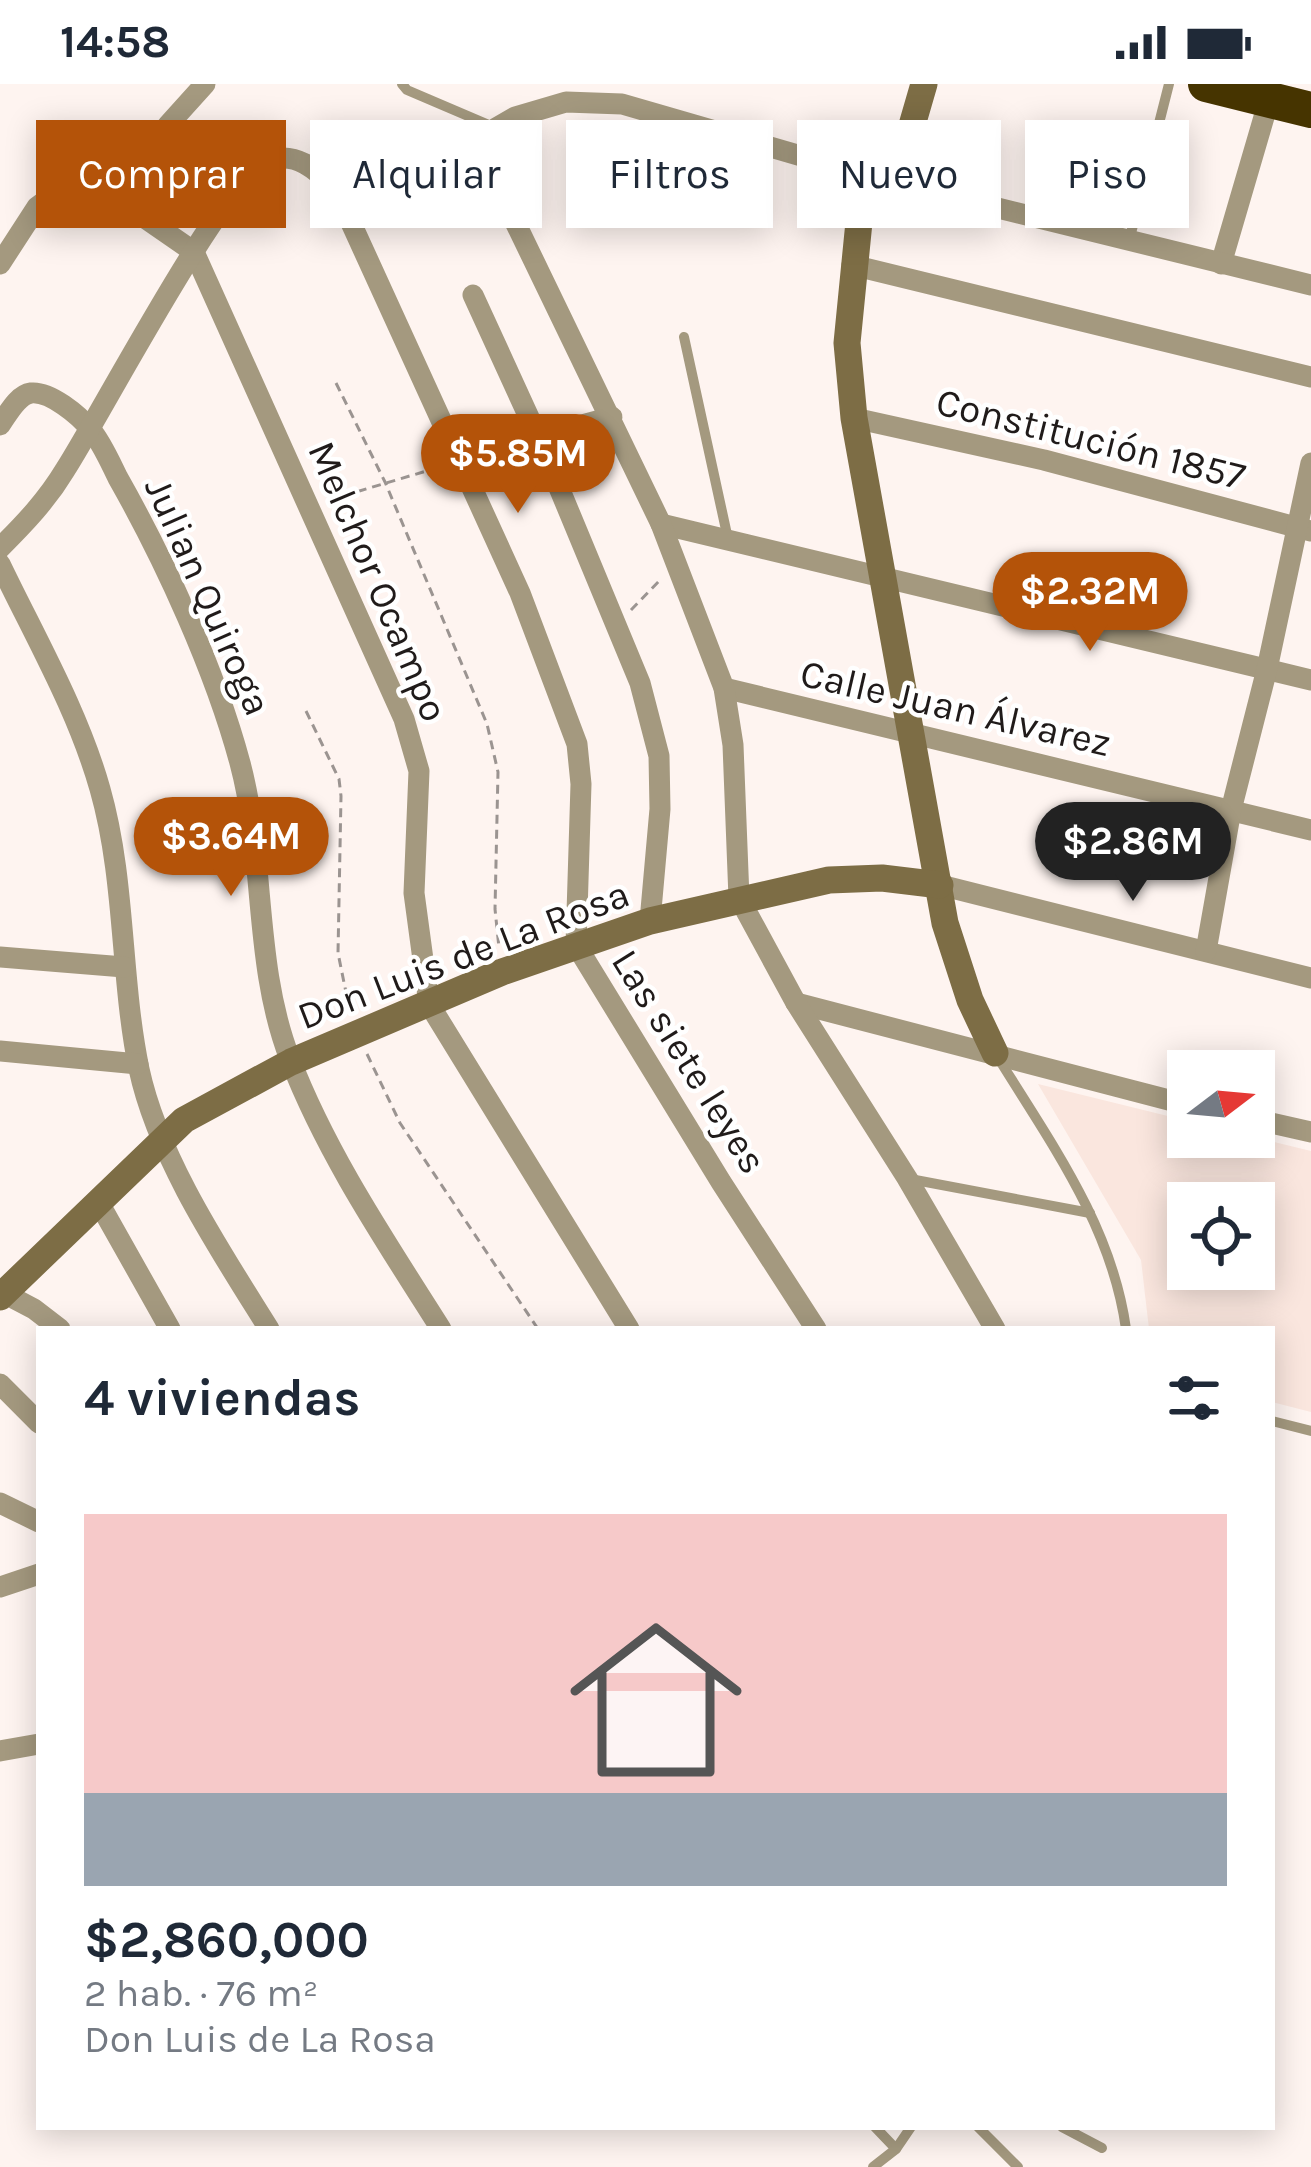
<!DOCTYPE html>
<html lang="es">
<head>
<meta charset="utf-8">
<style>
  body { margin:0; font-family:Karla,sans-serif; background:#f2f2f3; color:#1f2937; height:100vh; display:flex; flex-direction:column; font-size:45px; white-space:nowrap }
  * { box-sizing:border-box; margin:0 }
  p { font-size:39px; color:#747a83 }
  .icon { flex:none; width:66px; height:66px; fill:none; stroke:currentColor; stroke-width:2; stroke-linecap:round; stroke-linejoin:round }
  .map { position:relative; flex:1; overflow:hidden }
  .drawer { position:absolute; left:36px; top:1242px; width:1239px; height:804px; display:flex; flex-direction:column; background:#fff; border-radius:0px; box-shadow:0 6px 30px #0003 }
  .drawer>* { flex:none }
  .banner { position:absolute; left:36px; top:36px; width:1239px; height:108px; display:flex; gap:24px }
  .needle { width:78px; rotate:74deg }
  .controls { position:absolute; left:1167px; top:966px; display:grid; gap:24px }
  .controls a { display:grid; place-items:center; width:108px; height:108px; border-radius:0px; background:#fff; box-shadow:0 6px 30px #0003; font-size:60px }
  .price { position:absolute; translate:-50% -102px; padding:0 27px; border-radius:42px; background:#b45309; color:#fff; font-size:39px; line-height:78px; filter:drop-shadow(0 3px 6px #0008) }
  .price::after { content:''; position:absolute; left:50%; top:72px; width:36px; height:27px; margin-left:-18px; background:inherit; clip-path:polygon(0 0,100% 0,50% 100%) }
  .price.active { background:#222; color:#fff }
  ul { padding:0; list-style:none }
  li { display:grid; align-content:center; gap:24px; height:636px; padding:0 48px }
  li span { display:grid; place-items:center; height:372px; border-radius:0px; color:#555 }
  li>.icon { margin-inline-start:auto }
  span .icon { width:216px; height:216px; fill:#fffc; stroke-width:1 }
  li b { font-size:51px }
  h2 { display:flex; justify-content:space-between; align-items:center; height:144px; padding:0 48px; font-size:51px }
  .pill { padding:0 42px; border-radius:0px; background:#fff; box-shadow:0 6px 30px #0003; font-size:42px; line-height:108px }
  .pill.active { background:#b45309; color:#fff }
  .status { display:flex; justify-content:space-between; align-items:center; height:84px; padding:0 60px; background:#fff; direction:ltr }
  .status svg { height:33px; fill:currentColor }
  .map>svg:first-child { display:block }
</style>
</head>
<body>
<div class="status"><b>14:58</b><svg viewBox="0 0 49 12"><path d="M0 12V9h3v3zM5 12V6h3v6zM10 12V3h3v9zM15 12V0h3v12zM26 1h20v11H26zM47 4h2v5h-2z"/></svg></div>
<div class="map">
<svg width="1311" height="2083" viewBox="0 0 1311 2083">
  <rect width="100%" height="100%" fill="#fef4f0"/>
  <path fill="#fae6de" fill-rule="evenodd" d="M1038,1000L1188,1037V1053H1253L1311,1067V1328L1272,1318V1245H1149L1141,1176ZM1188,1119H1254V1185H1188Z"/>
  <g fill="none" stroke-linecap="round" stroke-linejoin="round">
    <g stroke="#9b9491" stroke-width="3" stroke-dasharray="9 6" stroke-linecap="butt">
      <polyline points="336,299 385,398 487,640 498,688 495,825 499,864"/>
      <polyline points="329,416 440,383"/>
      <polyline points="631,526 662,494"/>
      <polyline points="306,627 339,695 341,712 338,869 350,928"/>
      <polyline points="367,970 400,1039 538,1245"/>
    </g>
    <g stroke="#a4997f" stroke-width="10">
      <polyline points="402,0 407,6 496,44"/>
      <polyline points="1129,157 1169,0"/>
      <polyline points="684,253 728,455"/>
      <path d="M997,972C1050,1058 1112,1142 1126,1245"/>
      <polyline points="910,1095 1090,1129"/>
      <polyline points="1272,1337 1311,1347"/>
      <polyline points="875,2043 896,2065"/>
      <polyline points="978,2043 1018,2083"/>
      <polyline points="1062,2043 1102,2064"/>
      <polyline points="873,2083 896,2065 911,2043"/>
    </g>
    <g stroke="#a4997f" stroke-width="21">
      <polyline points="119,116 168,41 205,0"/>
      <polyline points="0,180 37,123 67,101 87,101 119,116 194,168 404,635 419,687 414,809 429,920 629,1245"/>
      <polyline points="1221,180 1269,16"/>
      <polyline points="852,181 1311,293"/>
      <polyline points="473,211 538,353 640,599 659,672 660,725 650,837"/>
      <polyline points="854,334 1044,376 1311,447"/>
      <path d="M0,341C8,330 17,311 31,309C50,307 79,331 91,346C102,359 110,378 118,394C165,477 215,586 240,679C266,776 253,880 290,975C327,1071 386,1158 441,1245"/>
      <polyline points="538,353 612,333"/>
      <polyline points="661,440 1311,596"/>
      <path d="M0,464C25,439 47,416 65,386C100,332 222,98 265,78C295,65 317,86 336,106L520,509L577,660L581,700L576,861L721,1098L816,1245"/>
      <path d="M0,480C35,553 78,627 100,705C126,796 120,893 139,985C158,1074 221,1168 269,1245"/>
      <polyline points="724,604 1311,746"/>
      <polyline points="940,801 1311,894"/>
      <polyline points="1206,867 1231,726 1267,585 1311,379"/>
      <polyline points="0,873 124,883"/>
      <polyline points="796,919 1188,1021"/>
      <polyline points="0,967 138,980"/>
      <polyline points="1254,1035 1311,1048"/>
      <polyline points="99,1119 170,1245"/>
      <polyline points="0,1207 34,1225 60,1245"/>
      <polyline points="995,1245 907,1094 796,919 739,814 733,661 724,604 661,440 488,82 486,59 496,44 515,33 566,18 622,20 884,96 1311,201"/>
      <polyline points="0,1300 39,1339"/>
      <polyline points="0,1419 39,1438"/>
      <polyline points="0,1503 39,1490"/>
      <polyline points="0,1667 39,1660"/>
    </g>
    <g stroke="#7d6d45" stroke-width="27">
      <polyline points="924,0 906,62 867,116 859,138 847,259 854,334 945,839 970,916 995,969"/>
      <polyline points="0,1213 184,1036 291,978 502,888 650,837 829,796 882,794 940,801"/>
    </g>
    <polyline stroke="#463400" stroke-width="36" points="1206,0 1311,26"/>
  </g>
  <g text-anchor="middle" stroke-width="9" stroke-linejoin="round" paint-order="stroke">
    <g font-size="39" fill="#201b1a" stroke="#fff">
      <text transform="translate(1091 354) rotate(14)" y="14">Constitución 1857</text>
      <text transform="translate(379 497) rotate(67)" y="14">Melchor Ocampo</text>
      <text transform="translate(209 512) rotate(66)" y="14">Julian Quiroga</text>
      <text transform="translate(956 623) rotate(13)" y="14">Calle Juan Álvarez</text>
      <text transform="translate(463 870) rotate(-21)" y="14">Don Luis de La Rosa</text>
      <text transform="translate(690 977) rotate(58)" y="14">Las siete leyes</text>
    </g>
  </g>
</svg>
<div class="controls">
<a><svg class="needle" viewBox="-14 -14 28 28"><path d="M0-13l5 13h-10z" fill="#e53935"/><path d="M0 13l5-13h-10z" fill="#747a83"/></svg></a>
<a><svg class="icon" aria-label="locate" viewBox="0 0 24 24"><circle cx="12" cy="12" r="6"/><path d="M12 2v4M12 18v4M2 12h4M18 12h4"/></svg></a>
</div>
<b class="price" style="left:518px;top:432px">$5.85M</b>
<b class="price" style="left:1090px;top:570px">$2.32M</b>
<b class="price" style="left:231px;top:815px">$3.64M</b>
<b class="price active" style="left:1133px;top:820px">$2.86M</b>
<div class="banner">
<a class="pill active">Comprar</a>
<a class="pill">Alquilar</a>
<a class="pill">Filtros</a>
<a class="pill">Nuevo</a>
<a class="pill">Piso</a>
</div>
<section class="drawer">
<h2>4 viviendas<svg class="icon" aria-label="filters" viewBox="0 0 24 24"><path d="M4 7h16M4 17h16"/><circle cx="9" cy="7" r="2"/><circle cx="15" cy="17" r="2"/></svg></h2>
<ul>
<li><span style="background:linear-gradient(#f6c9c9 75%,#9aa5b1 0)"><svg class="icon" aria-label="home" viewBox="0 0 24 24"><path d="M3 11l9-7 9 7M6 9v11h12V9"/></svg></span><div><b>$2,860,000</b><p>2 hab. · 76 m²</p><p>Don Luis de La Rosa</p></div></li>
</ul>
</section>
</div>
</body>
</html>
